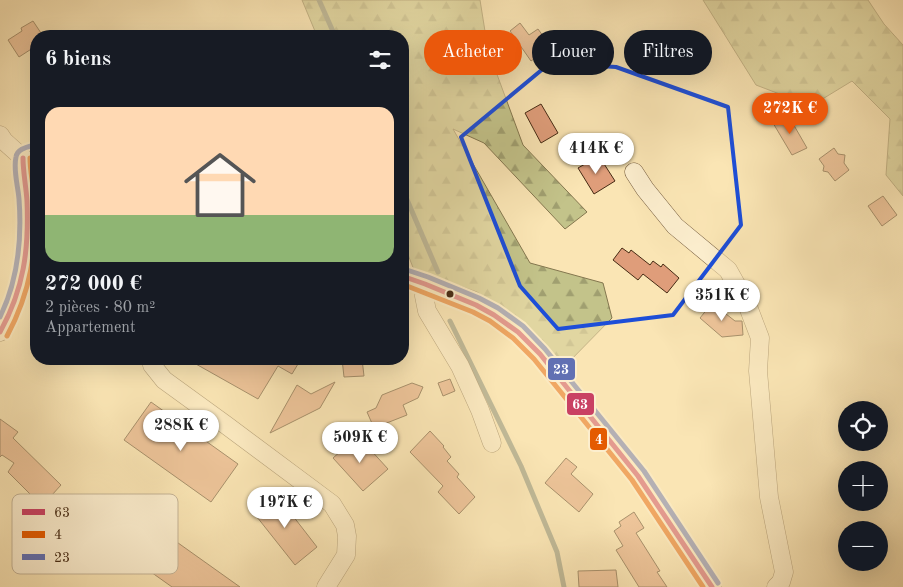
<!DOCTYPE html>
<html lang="fr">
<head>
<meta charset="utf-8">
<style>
  body { margin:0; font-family:"Old Standard TT",serif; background:#242831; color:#f1f3f6; height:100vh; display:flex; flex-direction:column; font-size:19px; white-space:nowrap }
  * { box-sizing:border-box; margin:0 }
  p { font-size:16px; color:#9ea1a6 }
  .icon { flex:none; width:28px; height:28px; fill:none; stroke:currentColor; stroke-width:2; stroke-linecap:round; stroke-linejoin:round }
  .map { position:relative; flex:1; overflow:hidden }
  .details { position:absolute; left:30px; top:30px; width:379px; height:335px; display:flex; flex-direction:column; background:#171b24; border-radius:20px; box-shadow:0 5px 20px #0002 }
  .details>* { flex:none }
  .top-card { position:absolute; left:424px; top:30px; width:404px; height:45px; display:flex; gap:10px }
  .controls { position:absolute; left:838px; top:401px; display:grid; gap:10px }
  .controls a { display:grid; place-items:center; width:50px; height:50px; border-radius:50%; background:#171b24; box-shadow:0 5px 20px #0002; font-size:25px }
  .price { position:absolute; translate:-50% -42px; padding:0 11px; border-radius:18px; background:#fff; color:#222; font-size:16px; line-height:32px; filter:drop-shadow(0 1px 2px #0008) }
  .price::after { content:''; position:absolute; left:50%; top:30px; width:15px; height:11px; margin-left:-8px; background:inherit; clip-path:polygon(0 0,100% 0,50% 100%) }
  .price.active { background:#ea580c; color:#fff }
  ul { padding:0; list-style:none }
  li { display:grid; align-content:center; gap:10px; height:265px; padding:0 15px }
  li+li { border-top:1px solid #363941 }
  li span { display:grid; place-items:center; height:155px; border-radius:15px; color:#555 }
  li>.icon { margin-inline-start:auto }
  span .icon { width:90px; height:90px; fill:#fffc; stroke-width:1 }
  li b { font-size:21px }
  h2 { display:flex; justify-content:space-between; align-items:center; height:60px; padding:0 15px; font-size:21px }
  .tag { padding:0 18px; border-radius:22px; background:#171b24; box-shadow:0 5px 20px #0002; font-size:18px; line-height:45px }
  .tag.active { background:#ea580c; color:#fff }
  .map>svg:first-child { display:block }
</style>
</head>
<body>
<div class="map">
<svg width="903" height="587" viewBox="0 0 903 587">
  <defs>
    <pattern id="forest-firs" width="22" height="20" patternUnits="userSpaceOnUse" patternTransform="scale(1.25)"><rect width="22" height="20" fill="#c3c38a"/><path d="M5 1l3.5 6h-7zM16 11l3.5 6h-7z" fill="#a09f70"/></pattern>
  </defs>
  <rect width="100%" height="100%" fill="#fae5b4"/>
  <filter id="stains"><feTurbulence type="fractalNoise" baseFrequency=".004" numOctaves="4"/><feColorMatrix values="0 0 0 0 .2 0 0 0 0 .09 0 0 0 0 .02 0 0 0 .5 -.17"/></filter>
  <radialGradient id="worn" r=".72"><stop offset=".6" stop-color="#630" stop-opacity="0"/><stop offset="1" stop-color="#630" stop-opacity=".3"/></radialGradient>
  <g fill="url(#forest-firs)" stroke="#84774f">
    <polygon points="302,0 480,0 488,50 523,145 587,212 565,229 484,143 453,129 530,263 603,283 612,318 562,369 533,331 477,292 414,270 403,242 402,36 317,36"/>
    <polygon points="703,0 868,0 884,24 903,45 903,196 886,175 890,119 852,81 811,106 756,85"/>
  </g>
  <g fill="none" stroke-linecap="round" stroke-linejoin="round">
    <g stroke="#7b8374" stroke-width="5">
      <polyline points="319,0 335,36"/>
      <polyline points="402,188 438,272"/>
      <polyline points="450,321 521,466 557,552 564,587"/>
    </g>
  </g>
  <g fill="#df9d7a" stroke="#462b14">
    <polygon points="33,21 43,36 36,36 36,46 19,57 8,40 22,31 21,28"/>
    <polygon points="520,23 529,35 538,29 551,47 531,61 510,31"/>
    <polygon points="541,104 558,133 541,143 525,113"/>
    <polygon points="788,115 807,148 792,155 773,123"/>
    <polygon points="834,148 838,154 845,155 844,163 849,170 835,181 828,172 823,171 824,166 819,159"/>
    <polygon points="599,156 615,181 594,194 578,168"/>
    <polygon points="883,196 897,215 882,226 868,206"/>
    <polygon points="622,248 629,253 631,250 650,265 653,261 661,267 663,264 679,278 667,293 643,274 638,280 613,260"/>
    <polygon points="712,303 735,321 742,321 743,335 722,337 700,318"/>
    <polygon points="187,359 301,359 292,374 278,366 258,399"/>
    <polygon points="342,359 362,359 364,376 344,377"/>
    <polygon points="450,379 455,391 443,396 438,383"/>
    <polygon points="335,382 320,408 270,433 297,385 311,394"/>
    <polygon points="412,383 423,387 418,398 403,405 407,415 374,428 367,412 376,408 382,395"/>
    <polygon points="151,402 238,464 211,502 124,440"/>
    <polygon points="0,419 18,432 13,438 61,485 42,506 8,472 14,463 2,455 0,457"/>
    <polygon points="430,431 444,446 443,447 451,457 447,461 459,474 457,477 475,497 459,514 438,492 443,486 410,452"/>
    <polygon points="358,436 388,469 363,491 333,458"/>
    <polygon points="566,458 577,467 571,474 593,494 579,512 545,483"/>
    <polygon points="276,494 317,547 295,565 253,512"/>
    <polygon points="634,512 644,528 636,533 660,571 657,572 667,587 639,587 616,550 623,546 614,531 621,526 619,522"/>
    <polygon points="136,513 240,587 172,587 113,545"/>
    <polygon points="616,570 618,587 579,587 578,571"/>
  </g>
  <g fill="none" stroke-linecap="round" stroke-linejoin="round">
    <defs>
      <g id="street">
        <polyline points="0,135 4,141 23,158"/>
        <polyline points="634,172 645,189 675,226 728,270 747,304 760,338 758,371 769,497 784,572 781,582 776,587"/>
        <polyline points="402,276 425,284 476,305 494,315 518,332 540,354 638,476 712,587"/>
        <polyline points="425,284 424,296 427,311 460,366 480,410 492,443"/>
        <path d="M0,332C21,297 26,268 27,228C27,219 27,210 27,201C26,186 22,173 23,158"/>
        <polyline points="151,359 152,365 164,380 226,425 332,504 345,525 347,536 346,555 326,587"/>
      </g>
    </defs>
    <use href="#street" stroke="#735a3c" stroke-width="19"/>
    <use href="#street" stroke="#fceece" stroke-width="18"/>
    <defs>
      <g id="bus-1">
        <polyline points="402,276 425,284 476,305 494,315 518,332 540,354 638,476 712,587"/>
        <path d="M0,332C24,289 29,249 27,201C26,186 23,172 23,158"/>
      </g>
      <g id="bus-2">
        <polyline points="402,284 473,312 490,321 513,338 534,359 632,480 703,587"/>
        <path d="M7,336C31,291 37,251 34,201C34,186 30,173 30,158"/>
      </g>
      <g id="bus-3">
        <polyline points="404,269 428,277 479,298 498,308 523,326 545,349 644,471 718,583"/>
        <path d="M0,317C18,280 22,239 19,199C18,186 13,170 16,157C17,149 27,147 34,145"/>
      </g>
    </defs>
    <use href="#bus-1" stroke="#fceece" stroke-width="9"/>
    <use href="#bus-2" stroke="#fceece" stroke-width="9"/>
    <use href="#bus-3" stroke="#fceece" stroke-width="9"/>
    <use href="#bus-1" stroke="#c94163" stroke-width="5"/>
    <use href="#bus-2" stroke="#e45b00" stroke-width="5"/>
    <use href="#bus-3" stroke="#6170b3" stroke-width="5"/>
  </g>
  <path d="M0 0H903V587H0ZM550,63L616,67L728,107L741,225L673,315L558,329L520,286L461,137Z" fill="#fae5b4" fill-opacity=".55" fill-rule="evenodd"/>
  <path fill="none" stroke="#1d4ed8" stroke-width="4" stroke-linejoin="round" d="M550,63L616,67L728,107L741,225L673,315L558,329L520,286L461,137Z"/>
  <circle fill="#462b14" stroke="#fceece" stroke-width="2" cx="450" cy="294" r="4.5"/>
  <rect x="12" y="494" width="166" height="80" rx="8" fill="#fceece" stroke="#c5b496" stroke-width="1"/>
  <rect x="22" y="509" width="23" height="6" fill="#c94163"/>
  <rect x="22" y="531" width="23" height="7" fill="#e45b00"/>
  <rect x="22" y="554" width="23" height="6" fill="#6170b3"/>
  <g font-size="14" fill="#462b14">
    <text x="54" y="517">63</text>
    <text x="54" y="539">4</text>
    <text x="54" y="562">23</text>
  </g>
  <g stroke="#fceece" stroke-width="2">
    <rect x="547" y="357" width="29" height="24" rx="5" fill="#6170b3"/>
    <rect x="566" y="392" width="29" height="24" rx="5" fill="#c94163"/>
    <rect x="589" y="427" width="19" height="24" rx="5" fill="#e45b00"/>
  </g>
  <g font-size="14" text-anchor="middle" font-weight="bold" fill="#fff">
    <text x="561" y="374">23</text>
    <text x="580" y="409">63</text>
    <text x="599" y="444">4</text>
  </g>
  <rect width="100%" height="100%" filter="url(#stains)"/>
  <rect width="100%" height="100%" fill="url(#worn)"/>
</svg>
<div class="controls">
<a><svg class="icon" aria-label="locate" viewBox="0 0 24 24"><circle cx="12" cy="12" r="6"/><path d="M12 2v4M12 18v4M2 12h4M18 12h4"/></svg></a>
<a>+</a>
<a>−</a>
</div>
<b class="price active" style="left:790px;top:135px">272K €</b>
<b class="price" style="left:596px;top:175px">414K €</b>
<b class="price" style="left:722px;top:322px">351K €</b>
<b class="price" style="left:181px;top:452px">288K €</b>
<b class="price" style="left:360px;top:464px">509K €</b>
<b class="price" style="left:285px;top:529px">197K €</b>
<div class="top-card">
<a class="tag active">Acheter</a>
<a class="tag">Louer</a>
<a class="tag">Filtres</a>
</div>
<section class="details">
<h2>6 biens<svg class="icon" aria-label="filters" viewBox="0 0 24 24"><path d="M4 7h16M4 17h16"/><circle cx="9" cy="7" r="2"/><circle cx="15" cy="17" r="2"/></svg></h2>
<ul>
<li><span style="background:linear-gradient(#ffd9b3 70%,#8fb573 0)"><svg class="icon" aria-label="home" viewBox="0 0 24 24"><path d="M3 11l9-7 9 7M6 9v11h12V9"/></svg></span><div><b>272 000 €</b><p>2 pièces · 80 m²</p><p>Appartement</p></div></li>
</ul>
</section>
</div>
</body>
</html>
